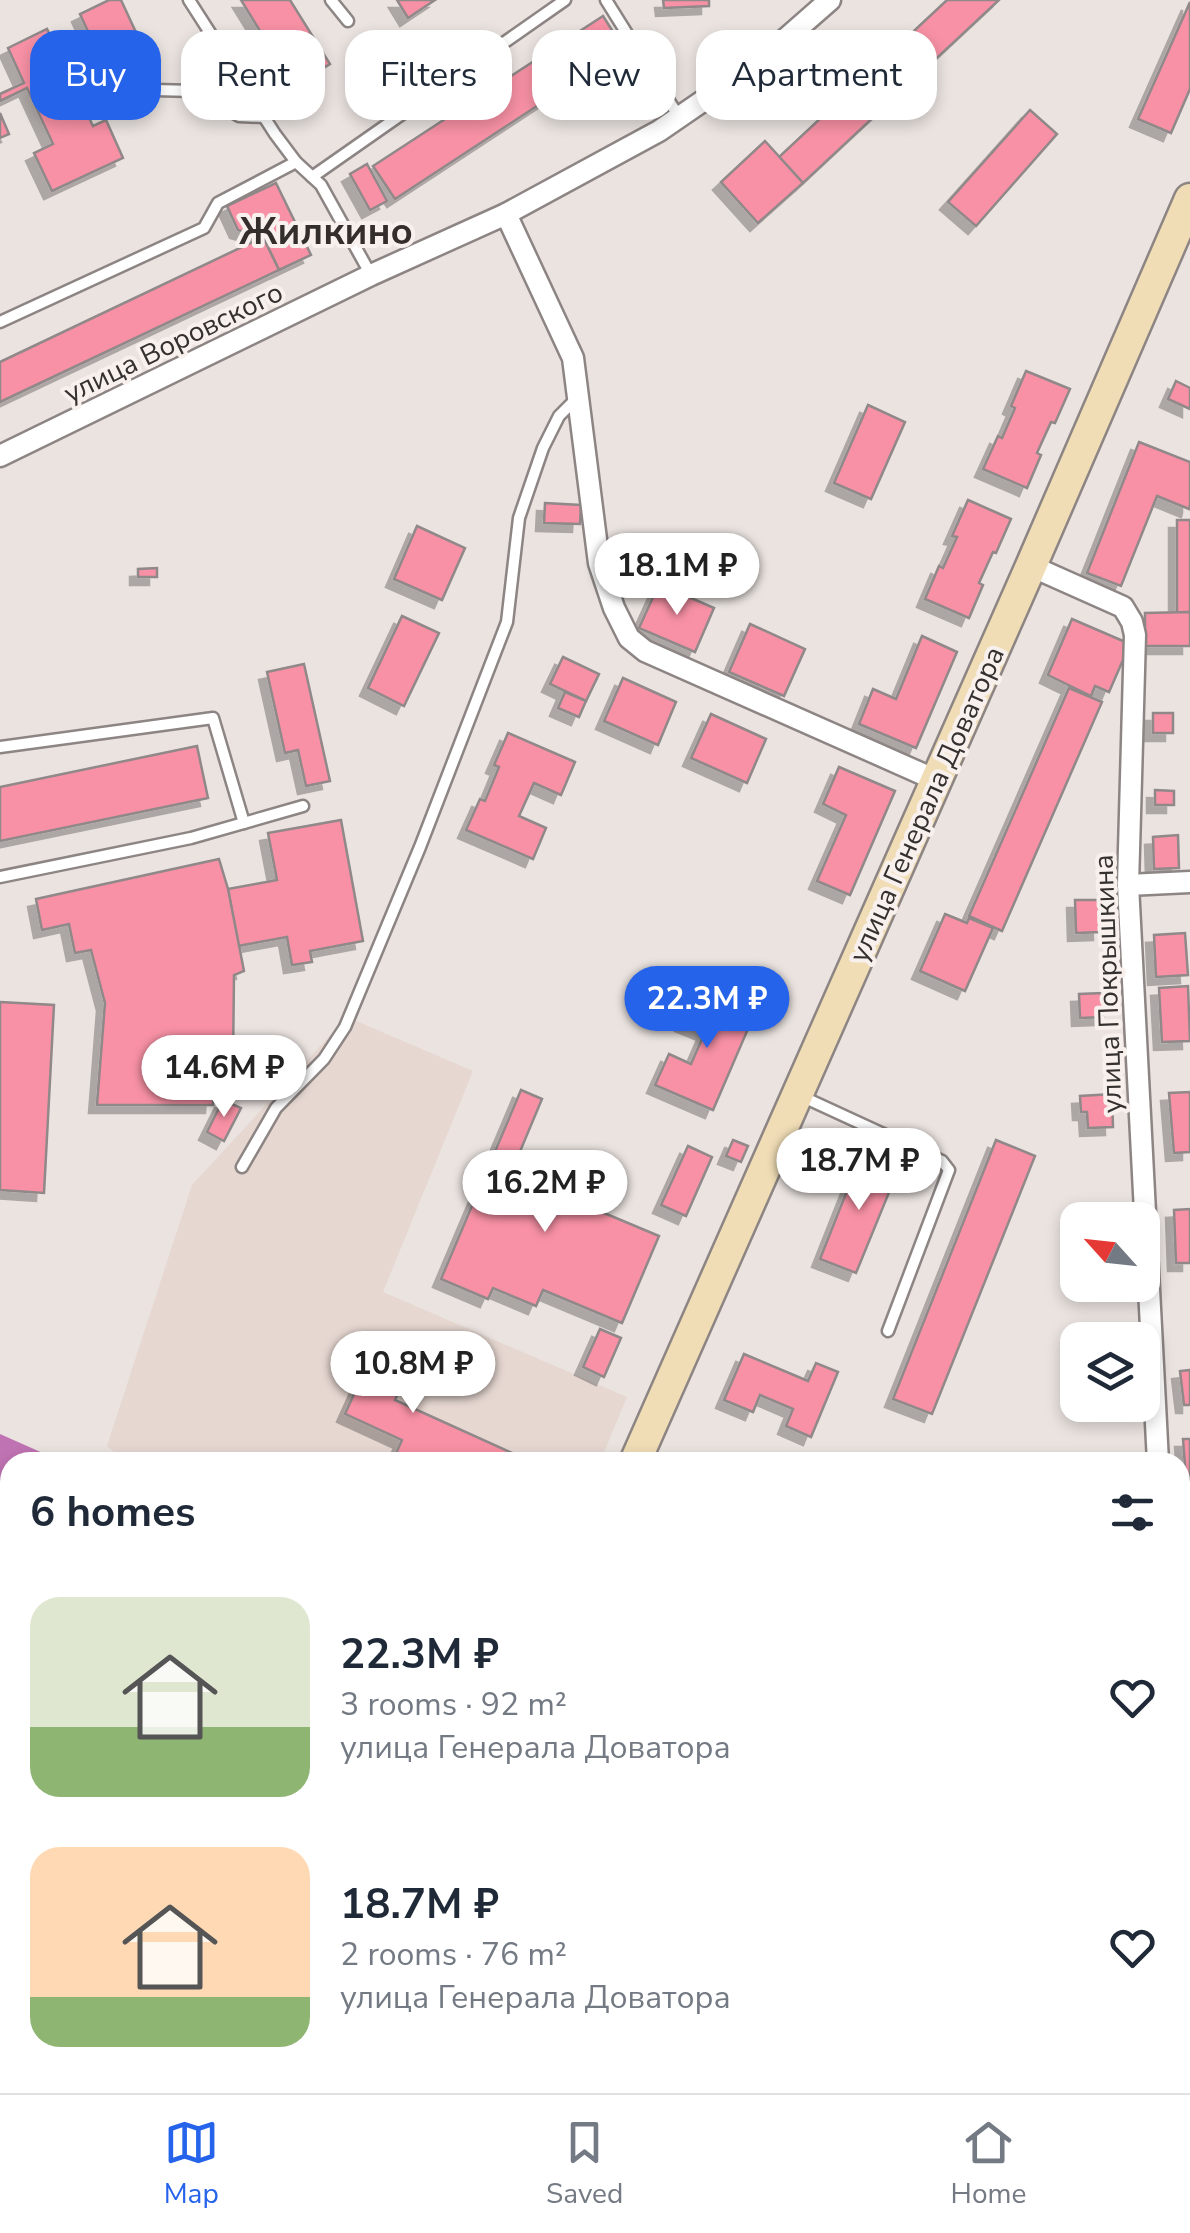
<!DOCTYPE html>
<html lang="en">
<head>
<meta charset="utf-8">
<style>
  body { margin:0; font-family:"Nunito Sans",sans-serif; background:#f2f2f3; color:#1f2937; height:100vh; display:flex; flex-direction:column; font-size:38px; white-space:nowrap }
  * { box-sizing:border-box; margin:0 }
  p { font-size:32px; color:#747a83 }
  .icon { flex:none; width:55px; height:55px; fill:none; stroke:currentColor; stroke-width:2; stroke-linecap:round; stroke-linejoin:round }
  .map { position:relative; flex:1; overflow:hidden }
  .drawer { position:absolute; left:0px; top:1452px; width:1190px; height:642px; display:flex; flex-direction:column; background:#fff; border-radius:30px 30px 0 0; box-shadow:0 5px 15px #0003 }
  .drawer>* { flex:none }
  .hud { position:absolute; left:30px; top:30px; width:1130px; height:90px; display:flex; gap:20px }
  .needle { width:65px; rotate:297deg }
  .buttons { position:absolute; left:1060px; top:1202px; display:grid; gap:20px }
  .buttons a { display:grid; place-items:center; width:100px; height:100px; border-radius:20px; background:#fff; box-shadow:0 5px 15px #0003; font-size:50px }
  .price { position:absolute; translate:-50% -85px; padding:0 22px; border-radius:35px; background:#fff; color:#222; font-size:32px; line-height:65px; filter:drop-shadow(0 2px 5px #0008) }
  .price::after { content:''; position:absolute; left:50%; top:60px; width:30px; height:22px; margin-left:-15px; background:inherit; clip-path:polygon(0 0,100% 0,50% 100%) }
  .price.on { background:#2563eb; color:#fff }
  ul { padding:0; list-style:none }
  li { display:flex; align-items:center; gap:30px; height:250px; padding:0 30px }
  li span { display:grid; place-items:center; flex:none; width:280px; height:200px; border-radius:30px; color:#555 }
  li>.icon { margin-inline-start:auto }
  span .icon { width:120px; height:120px; fill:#fffc; stroke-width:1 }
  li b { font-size:42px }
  h2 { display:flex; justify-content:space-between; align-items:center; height:120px; padding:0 30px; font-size:42px }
  .tag { padding:0 35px; border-radius:30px; background:#fff; box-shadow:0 5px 15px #0003; font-size:35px; line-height:90px }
  .tag.on { background:#2563eb; color:#fff }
  .menu { display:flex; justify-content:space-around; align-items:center; height:140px; border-top:2px solid #e0e1e3; background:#fff; font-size:28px; color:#747a83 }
  .menu a { display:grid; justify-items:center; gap:5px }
  .menu .on { color:#2563eb }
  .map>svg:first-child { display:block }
</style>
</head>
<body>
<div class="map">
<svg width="1190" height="2093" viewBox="0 0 1190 2093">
  <defs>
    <filter id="shadow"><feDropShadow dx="-8" dy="8" stdDeviation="0" flood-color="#0004"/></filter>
  </defs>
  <rect width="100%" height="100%" fill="#eae3e0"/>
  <polygon fill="#e6d7d1" points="347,1017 473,1071 383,1292 627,1397 600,1462 125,1462 107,1446 192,1185"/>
  <polygon fill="#c073b3" points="0,1434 63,1462 10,1462 10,1541 0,1535"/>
  <g fill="#f891a5" stroke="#908889" stroke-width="2.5" filter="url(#shadow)">
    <polygon points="109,0 121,0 152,67 113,85 99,54 66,70 93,126 106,120 123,158 52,191 34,153 53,144 27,88 0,101 0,94 24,83 8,48 47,29 64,64 96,49 80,14"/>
    <polygon points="241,0 290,0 330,64 294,86"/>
    <polygon points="397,0 435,0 408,18"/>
    <polygon points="663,0 709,0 709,6 664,8"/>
    <polygon points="947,0 999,0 803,183 779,157"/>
    <polygon points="1190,2 1190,89 1171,133 1138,119"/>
    <polygon points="603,16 624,49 395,199 373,166"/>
    <polygon points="1030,110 1057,134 976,226 948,202"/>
    <polygon points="0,113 9,134 0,138"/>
    <polygon points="765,141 803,183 758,223 721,182"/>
    <polygon points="367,164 387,201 370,210 350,174"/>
    <polygon points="276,183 311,255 279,270 263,237 238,230 227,206"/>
    <polygon points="263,237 279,270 0,402 0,362"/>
    <polygon points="1026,371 1070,389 1055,423 1051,422 1037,453 1041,455 1027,488 983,469 998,436 1002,438 1015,408 1011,406"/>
    <polygon points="1176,381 1190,388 1190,409 1168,399"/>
    <polygon points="868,405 905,422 871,499 834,483"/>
    <polygon points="1139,442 1190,462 1190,505 1189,509 1157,496 1121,586 1087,573"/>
    <polygon points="968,500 1011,519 996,553 993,552 979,583 983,585 969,618 925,599 939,566 943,568 957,537 952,536"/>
    <polygon points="545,503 581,505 580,524 544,523"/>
    <polygon points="1177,520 1190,520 1190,612 1177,613"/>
    <polygon points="417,526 465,548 442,600 394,579"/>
    <polygon points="157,568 157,577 138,577 138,569"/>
    <polygon points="659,584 714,608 695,652 639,628"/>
    <polygon points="1190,612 1190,646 1145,646 1145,613"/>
    <polygon points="402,616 439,633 404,706 368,688"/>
    <polygon points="1072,619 1130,644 1109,692 1095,686 1091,696 1048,675"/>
    <polygon points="750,624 805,649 784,696 729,672"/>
    <polygon points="922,636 957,652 916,748 859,724 873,689 896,699"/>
    <polygon points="563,657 599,674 586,701 550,684"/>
    <polygon points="304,664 330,781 306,786 298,750 285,753 267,672"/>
    <polygon points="623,678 676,702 658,745 604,721"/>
    <polygon points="1069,688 1102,702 1002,931 969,916"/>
    <polygon points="565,692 586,701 579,717 558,708"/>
    <rect x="1153" y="713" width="20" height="20"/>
    <polygon points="711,714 766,739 747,783 691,758"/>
    <polygon points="508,733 575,762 561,795 534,783 519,816 546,828 533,859 466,830 480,799 485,801 499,767 494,765"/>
    <polygon points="197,746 208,798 0,841 0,787"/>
    <polygon points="839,767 895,791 850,895 817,881 846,815 823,804"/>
    <polygon points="1155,790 1174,791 1174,805 1155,805"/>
    <polygon points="341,820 363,941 310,951 312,962 292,965 287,937 238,946 228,889 277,880 268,833"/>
    <polygon points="1178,835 1179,868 1154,869 1153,837"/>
    <polygon points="219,859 228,889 244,971 234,975 233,1063 216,1064 213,1105 97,1105 105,1003 91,950 75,953 69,924 42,930 36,899"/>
    <polygon points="1075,900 1100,900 1101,932 1076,933"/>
    <polygon points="945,914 967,923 969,918 993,928 965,991 920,971"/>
    <polygon points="1185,933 1188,975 1156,977 1154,935"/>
    <polygon points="1188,986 1190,1041 1162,1042 1159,988"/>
    <polygon points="697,990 754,1015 713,1110 655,1085 669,1054 691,1064 705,1032 683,1023"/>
    <polygon points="1103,993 1103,1017 1080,1018 1079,994"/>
    <polygon points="0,1002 54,1005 44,1193 0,1190"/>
    <polygon points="521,1090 542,1099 516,1161 590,1192 585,1205 659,1236 622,1323 543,1290 536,1306 493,1288 488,1299 441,1279"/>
    <polygon points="1190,1092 1190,1152 1174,1153 1169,1093"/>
    <polygon points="1112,1094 1113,1127 1088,1128 1087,1112 1081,1112 1080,1096"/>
    <polygon points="223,1100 241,1108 224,1141 207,1132"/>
    <polygon points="733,1140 748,1146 741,1162 726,1156"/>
    <polygon points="996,1140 1035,1156 932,1414 893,1399"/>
    <polygon points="688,1146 712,1157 686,1216 661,1205"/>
    <polygon points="862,1153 899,1168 856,1273 820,1259"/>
    <polygon points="1190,1209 1190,1263 1176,1263 1174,1210"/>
    <rect x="1104" y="1328" width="23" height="12"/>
    <polygon points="600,1329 621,1338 604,1377 583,1367"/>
    <polygon points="380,1337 416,1353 395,1400 532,1462 392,1462 402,1440 345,1414"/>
    <polygon points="744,1354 808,1381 816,1363 838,1372 811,1437 786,1426 793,1409 760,1395 753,1412 724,1400"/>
    <polygon points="1190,1370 1190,1405 1184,1405 1180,1371"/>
    <polygon points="1183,1439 1190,1439 1190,1494 1187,1494"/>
    <polygon points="0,2006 10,2011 10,2085 158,2085 154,2093 0,2093"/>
    <polygon points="158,2085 175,2089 174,2093 154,2093"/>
    <polygon points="1146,2087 1168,2087 1169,2093 1147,2093"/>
  </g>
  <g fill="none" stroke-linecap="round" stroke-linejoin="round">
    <defs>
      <g id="lane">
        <polyline points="189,0 275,134 296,162 321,185 371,275"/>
        <polyline points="331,0 348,21"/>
        <polyline points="606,0 679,117"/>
        <polyline points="154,90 195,91 239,116 264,117"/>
        <polyline points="312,177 565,0"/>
        <polyline points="0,322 204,228 218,203 296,162"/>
        <polyline points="0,747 213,718 244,823"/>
        <polyline points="0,877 191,838 303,806"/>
        <polyline points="801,1096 942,1161 949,1170 888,1331"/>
        <polyline points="242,1167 276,1108 324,1059 345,1027 420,847 507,622 519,518 543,448 559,416 576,399"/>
        <polyline points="0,1955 10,1960"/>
        <polyline points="269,2085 286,2093"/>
      </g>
      <g id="street">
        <polyline points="506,214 573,358 599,563 614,608 629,638 645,651 936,780"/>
        <polyline points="0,456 371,275 506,214 659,131 758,63 830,0"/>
        <polyline points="1031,566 1123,607 1132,622 1135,635 1128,885 1158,1462"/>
        <polyline points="1128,885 1190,882"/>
        <polyline points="1180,1789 1190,1897"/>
        <polyline points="1180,1916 1190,1915"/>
      </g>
      <g id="secondary">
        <polyline points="635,1462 1031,566 1190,199"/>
        <polyline points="306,2093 316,2085"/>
      </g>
    </defs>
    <use href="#lane" stroke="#8c8583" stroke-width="15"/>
    <use href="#street" stroke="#8c8583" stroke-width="25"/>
    <use href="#secondary" stroke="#8c8583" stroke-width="35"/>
    <use href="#lane" stroke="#fff" stroke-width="10"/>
    <use href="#street" stroke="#fff" stroke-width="20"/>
    <use href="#secondary" stroke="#f0ddb6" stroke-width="30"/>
  </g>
  <g text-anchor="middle" stroke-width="8" stroke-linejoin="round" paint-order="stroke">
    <g font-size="28" fill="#33302f" stroke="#f8f0ed">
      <text transform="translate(173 342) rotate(-26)" y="10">улица Воровского</text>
      <text transform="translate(926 804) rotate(-66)" y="10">улица Генерала Доватора</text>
      <text transform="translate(1107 984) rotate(-92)" y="10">улица Покрышкина</text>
    </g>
    <g font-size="38" font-weight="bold" fill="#332d2b" stroke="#f8f0ed">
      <text x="326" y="244">Жилкино</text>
    </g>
  </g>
</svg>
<div class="buttons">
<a><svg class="needle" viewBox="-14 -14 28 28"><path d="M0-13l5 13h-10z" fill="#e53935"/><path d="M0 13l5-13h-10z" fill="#747a83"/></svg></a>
<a><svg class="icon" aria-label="layers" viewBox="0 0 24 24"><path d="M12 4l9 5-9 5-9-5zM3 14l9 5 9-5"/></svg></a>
</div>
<b class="price" style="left:677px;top:618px">18.1M ₽</b>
<b class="price on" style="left:707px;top:1051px">22.3M ₽</b>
<b class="price" style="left:224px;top:1120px">14.6M ₽</b>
<b class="price" style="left:859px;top:1213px">18.7M ₽</b>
<b class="price" style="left:545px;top:1235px">16.2M ₽</b>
<b class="price" style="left:413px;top:1416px">10.8M ₽</b>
<div class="hud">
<a class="tag on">Buy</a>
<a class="tag">Rent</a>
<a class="tag">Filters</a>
<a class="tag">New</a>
<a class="tag">Apartment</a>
</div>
<section class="drawer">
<h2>6 homes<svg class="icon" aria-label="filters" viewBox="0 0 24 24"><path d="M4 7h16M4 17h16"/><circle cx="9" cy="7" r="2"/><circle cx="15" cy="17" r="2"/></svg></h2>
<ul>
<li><span style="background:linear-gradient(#dfe7d0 65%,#8fb573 0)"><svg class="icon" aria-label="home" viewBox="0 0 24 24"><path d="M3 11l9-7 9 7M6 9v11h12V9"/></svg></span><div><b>22.3M ₽</b><p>3 rooms · 92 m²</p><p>улица Генерала Доватора</p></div><svg class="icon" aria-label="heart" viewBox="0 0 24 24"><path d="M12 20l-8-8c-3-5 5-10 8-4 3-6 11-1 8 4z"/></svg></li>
<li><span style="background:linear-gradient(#ffd9b3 75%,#8fb573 0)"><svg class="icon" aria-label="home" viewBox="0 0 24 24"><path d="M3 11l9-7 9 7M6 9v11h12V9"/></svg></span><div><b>18.7M ₽</b><p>2 rooms · 76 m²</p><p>улица Генерала Доватора</p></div><svg class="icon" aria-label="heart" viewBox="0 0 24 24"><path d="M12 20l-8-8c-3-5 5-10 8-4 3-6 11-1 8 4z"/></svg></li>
</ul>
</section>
</div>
<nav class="menu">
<a class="on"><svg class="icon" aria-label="map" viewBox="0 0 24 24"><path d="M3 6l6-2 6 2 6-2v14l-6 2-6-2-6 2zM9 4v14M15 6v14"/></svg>Map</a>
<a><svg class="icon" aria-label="saved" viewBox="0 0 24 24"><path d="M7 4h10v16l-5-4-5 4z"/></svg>Saved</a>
<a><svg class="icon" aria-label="home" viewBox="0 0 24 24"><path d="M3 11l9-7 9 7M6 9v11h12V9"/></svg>Home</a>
</nav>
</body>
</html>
